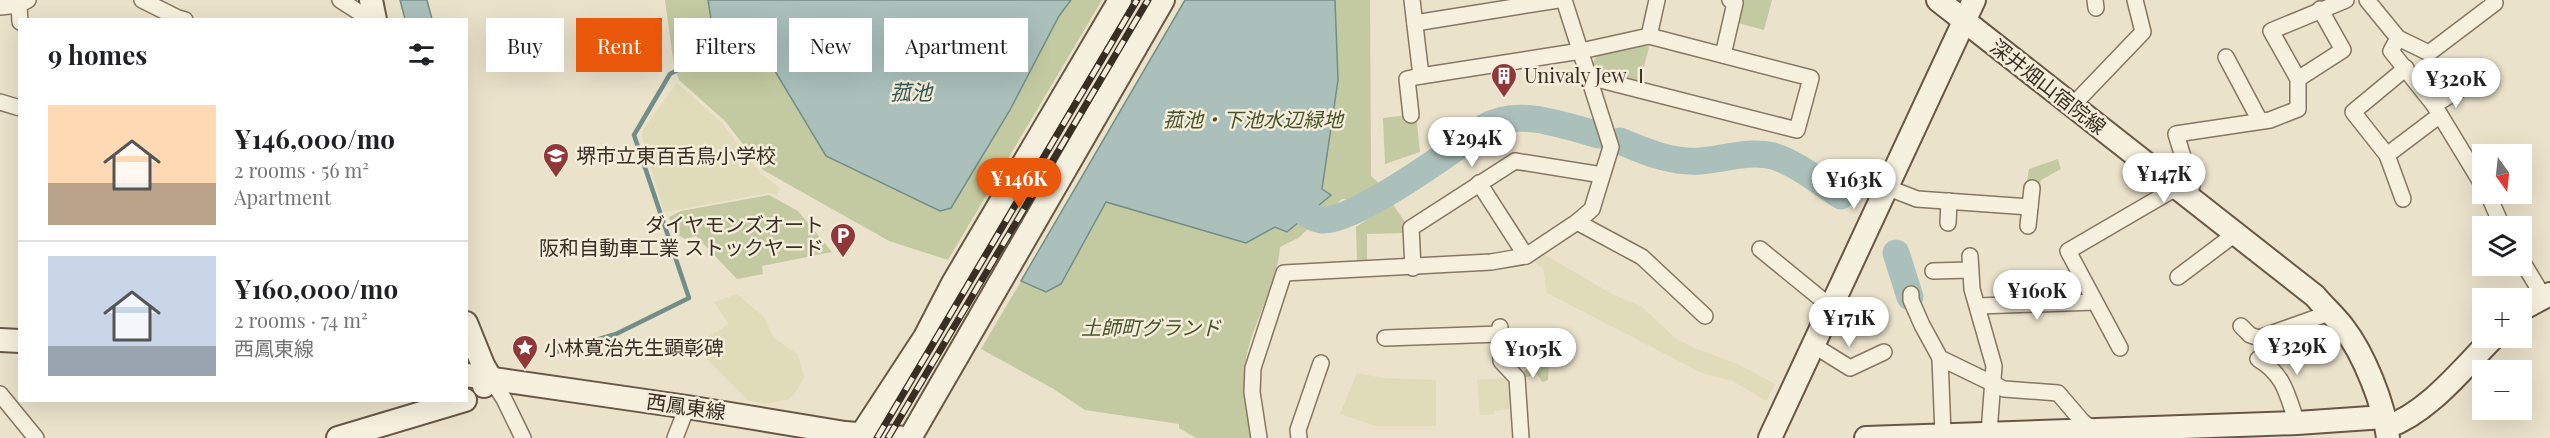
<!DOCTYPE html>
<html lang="en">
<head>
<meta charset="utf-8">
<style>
  body { margin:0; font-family:"Playfair Display","Noto Sans JP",serif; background:#f2f2f2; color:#202124; height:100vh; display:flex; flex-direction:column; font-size:22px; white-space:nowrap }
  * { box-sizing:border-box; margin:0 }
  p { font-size:20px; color:#757577 }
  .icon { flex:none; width:33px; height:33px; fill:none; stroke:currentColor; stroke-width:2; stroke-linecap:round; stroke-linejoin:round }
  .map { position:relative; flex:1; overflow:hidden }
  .panel { position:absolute; left:18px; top:18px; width:450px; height:384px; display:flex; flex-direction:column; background:#fff; border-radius:0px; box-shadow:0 6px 24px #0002 }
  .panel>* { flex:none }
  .banner { position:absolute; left:486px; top:18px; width:570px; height:54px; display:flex; gap:12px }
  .needle { width:39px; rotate:165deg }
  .tools { position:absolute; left:2472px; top:144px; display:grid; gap:12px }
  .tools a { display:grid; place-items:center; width:60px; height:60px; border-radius:0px; background:#fff; box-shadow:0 6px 24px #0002; font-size:30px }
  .price { position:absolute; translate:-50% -51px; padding:0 14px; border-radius:21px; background:#fff; color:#222; font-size:20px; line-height:39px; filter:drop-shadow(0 2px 3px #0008) }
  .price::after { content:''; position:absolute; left:50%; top:36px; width:18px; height:14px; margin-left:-9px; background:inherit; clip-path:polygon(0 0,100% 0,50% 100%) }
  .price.active { background:#ea580c; color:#fff }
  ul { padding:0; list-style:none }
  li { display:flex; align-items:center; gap:18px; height:150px; padding:0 30px }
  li+li { border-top:2px solid #e0e0e0 }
  li span { display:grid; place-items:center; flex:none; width:168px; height:120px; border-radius:0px; color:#555 }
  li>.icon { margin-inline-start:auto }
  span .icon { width:72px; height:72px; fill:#fffc; stroke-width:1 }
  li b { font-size:26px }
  h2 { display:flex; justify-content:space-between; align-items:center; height:72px; padding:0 30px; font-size:26px }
  .tag { padding:0 21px; border-radius:0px; background:#fff; box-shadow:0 6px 24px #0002; font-size:21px; line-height:54px }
  .tag.active { background:#ea580c; color:#fff }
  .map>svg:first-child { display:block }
</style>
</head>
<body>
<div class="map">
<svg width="2550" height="438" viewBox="0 0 2550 438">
  <rect width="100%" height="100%" fill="#ebe2cb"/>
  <g fill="#e0dbb9">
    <polygon points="677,83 721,122 760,173 780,188 777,195 769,193 664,212 642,136 644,128"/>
    <polygon points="1543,254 1614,295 1641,306 1675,338 1694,348 1738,364 1775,384 1766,401 1733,381 1702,373 1547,293 1543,268 1531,260"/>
    <polygon points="737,294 764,317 773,337 798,355 804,377 796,392 789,399 764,404 748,400 694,346 729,324 714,302"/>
    <polygon points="1357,373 1382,378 1436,380 1436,426 1375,426 1340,414"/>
    <polygon points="1508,378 1509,409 1494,411 1494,414 1480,415 1477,380"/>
  </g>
  <g fill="#c3c9a0">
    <polygon points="665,0 1102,0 948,260 889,241 763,170 725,121 679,80 674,66"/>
    <path d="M1187,0H1370L1371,176L1381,185L1353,199H1342L1298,238L1280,247C1277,285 1255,318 1247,354C1241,383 1248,410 1252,438H1196L1179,428V424L1085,410L1052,388L981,349Z"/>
    <polygon points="1744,0 1772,0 1764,30 1738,23"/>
    <polygon points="1638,44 1649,47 1639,86 1597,75 1593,62 1597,56"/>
    <polygon points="1416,114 1420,152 1385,164 1383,118"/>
    <polygon points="2058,159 2061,169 2041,180 2039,188 2026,187 2029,169"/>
    <polygon points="769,195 798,211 832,252 762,266 763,274 737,279 696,236 685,239 675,233 669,217 681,211"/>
    <polygon points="1392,203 1407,225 1405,233 1367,234 1367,261 1357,261 1356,227"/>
    <polygon points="1535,359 1549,359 1548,380 1542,382 1537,374 1524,378 1522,373 1534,363"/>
  </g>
  <g fill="#abc0bb" stroke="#728e88" stroke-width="1.5">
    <polygon points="400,0 427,0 432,19 405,19"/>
    <polygon points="708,0 1071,0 1059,16 1010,110 951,208 940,211 826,156 766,56 733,69 725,70 716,50"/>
    <polygon points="1185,0 1335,0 1338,80 1322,189 1331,195 1287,232 1275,227 1246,243 1106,202 1061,284 1046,292 1021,281"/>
  </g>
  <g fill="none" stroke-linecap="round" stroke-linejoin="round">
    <g stroke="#728e88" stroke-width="4.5">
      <polyline points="691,64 717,53"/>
      <polyline points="556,352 616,334 689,298 634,135 670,74 683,67"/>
    </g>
    <g stroke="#abc0bb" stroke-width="27">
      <path d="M1620,141C1646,152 1672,163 1700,161C1725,159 1748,150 1773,156C1795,162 1821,183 1841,196"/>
      <path d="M1280,193C1292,201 1307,218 1322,220C1353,223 1456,148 1485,127C1517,107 1565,126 1599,135"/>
      <polyline points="1896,253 1910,297"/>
    </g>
    <defs>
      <g id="street">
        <polyline points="142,0 178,18 185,20"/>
        <polyline points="340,0 371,20"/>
        <polyline points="1412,0 1421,76 1581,51 1649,36 1811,78 1797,130 1589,77"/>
        <polyline points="2095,0 2096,8"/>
        <polyline points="2367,0 2398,38 2429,53 2495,3 2493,0"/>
        <polyline points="0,7 19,5"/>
        <polyline points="20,22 19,5 28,0"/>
        <polyline points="1415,23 1558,0"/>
        <polyline points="1649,36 1657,0"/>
        <polyline points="2398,38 2391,51 2434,105 2482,184"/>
        <polyline points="1723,55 1735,3 1730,0"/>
        <polyline points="2226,57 2260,121"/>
        <polyline points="2298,79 2343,50 2320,9"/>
        <polyline points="0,102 20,108"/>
        <polyline points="2434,105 2472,82"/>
        <polyline points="2072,106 2143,32 2135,0"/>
        <polyline points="1411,115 1407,79 1421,76"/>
        <polyline points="2387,155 2440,115"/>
        <polyline points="1479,183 1526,256"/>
        <polyline points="1886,187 1917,199 2030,207"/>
        <polyline points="2488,194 2502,226"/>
        <polyline points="2188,197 2192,186 2176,134 2270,120 2298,109 2298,79 2271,31 2346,0"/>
        <polyline points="2403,199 2387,155 2353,112 2406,68"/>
        <polyline points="1577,222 1642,257 1705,316"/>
        <polyline points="1948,223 1949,201"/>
        <polyline points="2028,226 2032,188"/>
        <polyline points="1760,249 1831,307"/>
        <polyline points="1970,256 1972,289 1994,366 1989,433"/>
        <polyline points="2522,261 2543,296"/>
        <polyline points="1413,268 1411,228 1515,161 1602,175"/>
        <polyline points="1933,271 1970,270"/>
        <polyline points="2178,277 2235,234"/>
        <polyline points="1911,294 1911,300 1922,325 1940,358 2004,389 2058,393 2082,421 2097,433"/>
        <polyline points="1978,306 2094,302"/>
        <polyline points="2241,326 2250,335 2259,338 2329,313"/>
        <polyline points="1500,327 1501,361 1517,378 1521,438"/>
        <polyline points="1385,338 1500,334"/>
        <polyline points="1813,345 1850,368 1884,352"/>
        <polyline points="2120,348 2068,251 2176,188"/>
        <polyline points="1940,358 1943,434"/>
        <path d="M2258,359C2285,375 2287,395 2297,423"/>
        <polyline points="491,379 504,399 523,438"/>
        <polyline points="0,394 36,438"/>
        <polyline points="675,438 687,407"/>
        <polyline points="1259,438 1252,392 1253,368 1284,273 1491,262 1526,256 1577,222 1592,209 1611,147 1564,0"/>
        <polyline points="1299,438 1298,430 1321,363"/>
      </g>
      <g id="secondary">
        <polyline points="371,0 375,20"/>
        <path d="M1938,0L2315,296C2324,307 2335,316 2343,327C2364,354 2384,404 2388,438"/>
        <polyline points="2522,309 2550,294"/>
        <polyline points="466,323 483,365 491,379 484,386"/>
        <polyline points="0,340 20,341"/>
        <polyline points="466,375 687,407 845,433 905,438"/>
        <path d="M2387,427C2429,412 2462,369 2493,338"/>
        <polyline points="338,438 465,400"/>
        <polyline points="859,438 925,337 953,283 1120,0"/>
        <polyline points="910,438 1163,0"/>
        <polyline points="1770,438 1974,0"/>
        <polyline points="1866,438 2297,423 2384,417"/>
      </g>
    </defs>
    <use href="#street" stroke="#877661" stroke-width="18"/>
    <use href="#secondary" stroke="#695744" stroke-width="26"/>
    <use href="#street" stroke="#f6f0de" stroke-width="15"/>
    <use href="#secondary" stroke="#f6f0de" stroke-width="22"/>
    <defs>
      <g id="rail">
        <polyline points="877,438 1137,0"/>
        <polyline points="888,438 1148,0"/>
      </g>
    </defs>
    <use href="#rail" stroke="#392e23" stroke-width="7"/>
    <use href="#rail" stroke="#f3edda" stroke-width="4.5" stroke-dasharray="14" stroke-linecap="butt"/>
  </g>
  <defs>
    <symbol id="building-pin" viewBox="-11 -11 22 30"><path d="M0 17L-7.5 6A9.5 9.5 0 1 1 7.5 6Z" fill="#903837" stroke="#f3edda"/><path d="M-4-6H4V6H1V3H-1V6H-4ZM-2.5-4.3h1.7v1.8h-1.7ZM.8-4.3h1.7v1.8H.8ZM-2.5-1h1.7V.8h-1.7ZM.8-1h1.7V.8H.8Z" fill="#fff"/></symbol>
    <symbol id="school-pin" viewBox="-11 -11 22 30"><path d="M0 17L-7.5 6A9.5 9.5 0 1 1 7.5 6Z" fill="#903837" stroke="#f3edda"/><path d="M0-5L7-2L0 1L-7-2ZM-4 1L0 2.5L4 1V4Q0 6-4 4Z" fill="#fff"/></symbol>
    <symbol id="parking-pin" viewBox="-11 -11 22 30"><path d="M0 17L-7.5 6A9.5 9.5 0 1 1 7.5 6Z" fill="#903837" stroke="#f3edda"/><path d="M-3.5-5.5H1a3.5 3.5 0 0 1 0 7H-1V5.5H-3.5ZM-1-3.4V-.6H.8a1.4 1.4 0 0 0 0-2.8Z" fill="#fff"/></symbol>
    <symbol id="sight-pin" viewBox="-11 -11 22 30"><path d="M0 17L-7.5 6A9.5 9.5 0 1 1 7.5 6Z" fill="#903837" stroke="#f3edda"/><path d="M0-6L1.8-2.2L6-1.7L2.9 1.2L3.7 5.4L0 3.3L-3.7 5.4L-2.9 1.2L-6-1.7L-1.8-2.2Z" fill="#fff"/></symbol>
  </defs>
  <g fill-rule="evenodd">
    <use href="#building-pin" x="1489" y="61" width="30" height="40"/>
    <use href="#school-pin" x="541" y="141" width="30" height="40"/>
    <use href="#parking-pin" x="828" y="221" width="30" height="40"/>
    <use href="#sight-pin" x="510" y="333" width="30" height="40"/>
  </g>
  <g text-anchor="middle" stroke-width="5" stroke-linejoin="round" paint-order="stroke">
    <g font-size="20" fill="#392e23" stroke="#f3edda" text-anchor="start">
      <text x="1524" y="83">Univaly Jew Ⅰ</text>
      <text x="576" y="163">堺市立東百舌鳥小学校</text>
      <text x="824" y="232" text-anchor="end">ダイヤモンズオート<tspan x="824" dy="23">阪和自動車工業 ストックヤード</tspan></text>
      <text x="544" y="355">小林寛治先生顕彰碑</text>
    </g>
    <g font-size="20" fill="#392e23" stroke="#f3edda">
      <text transform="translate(2048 87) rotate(38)" y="7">深井畑山宿院線</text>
      <text transform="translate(686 407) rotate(8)" y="7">西鳳東線</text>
    </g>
    <g font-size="20" font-style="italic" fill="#48532b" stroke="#f3edda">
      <text x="1253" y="127">菰池・下池水辺緑地</text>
      <text x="1151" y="335">土師町グランド</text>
    </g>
    <g font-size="21" font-style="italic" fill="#345755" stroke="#f3edda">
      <text x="911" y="100">菰池</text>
    </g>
  </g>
</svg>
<div class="tools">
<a><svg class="needle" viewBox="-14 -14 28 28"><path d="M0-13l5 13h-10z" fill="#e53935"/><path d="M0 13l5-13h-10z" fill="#757577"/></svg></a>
<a><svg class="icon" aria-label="layers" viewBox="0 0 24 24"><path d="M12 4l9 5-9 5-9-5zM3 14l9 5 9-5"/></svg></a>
<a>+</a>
<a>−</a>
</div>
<b class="price" style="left:2456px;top:109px">¥320K</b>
<b class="price" style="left:1472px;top:168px">¥294K</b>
<b class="price" style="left:2164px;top:204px">¥147K</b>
<b class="price active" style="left:1019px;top:209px">¥146K</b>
<b class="price" style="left:1854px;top:210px">¥163K</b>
<b class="price" style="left:2037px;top:321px">¥160K</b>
<b class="price" style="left:1849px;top:348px">¥171K</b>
<b class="price" style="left:2297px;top:376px">¥329K</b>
<b class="price" style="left:1533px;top:379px">¥105K</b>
<div class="banner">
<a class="tag">Buy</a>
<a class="tag active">Rent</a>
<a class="tag">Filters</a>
<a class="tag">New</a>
<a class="tag">Apartment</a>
</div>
<section class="panel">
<h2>9 homes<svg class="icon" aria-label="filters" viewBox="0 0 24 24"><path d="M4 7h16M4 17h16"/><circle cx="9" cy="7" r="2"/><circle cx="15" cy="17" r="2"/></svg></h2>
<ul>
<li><span style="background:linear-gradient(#ffd9b3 65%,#b9a48a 0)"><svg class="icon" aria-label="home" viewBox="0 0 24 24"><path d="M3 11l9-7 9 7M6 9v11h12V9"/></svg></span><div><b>¥146,000/mo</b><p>2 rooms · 56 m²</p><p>Apartment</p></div></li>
<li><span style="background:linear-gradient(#c9d6e8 75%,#9aa5b1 0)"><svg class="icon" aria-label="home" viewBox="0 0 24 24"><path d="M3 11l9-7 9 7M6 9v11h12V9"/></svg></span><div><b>¥160,000/mo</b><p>2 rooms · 74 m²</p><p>西鳳東線</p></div></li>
</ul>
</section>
</div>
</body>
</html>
